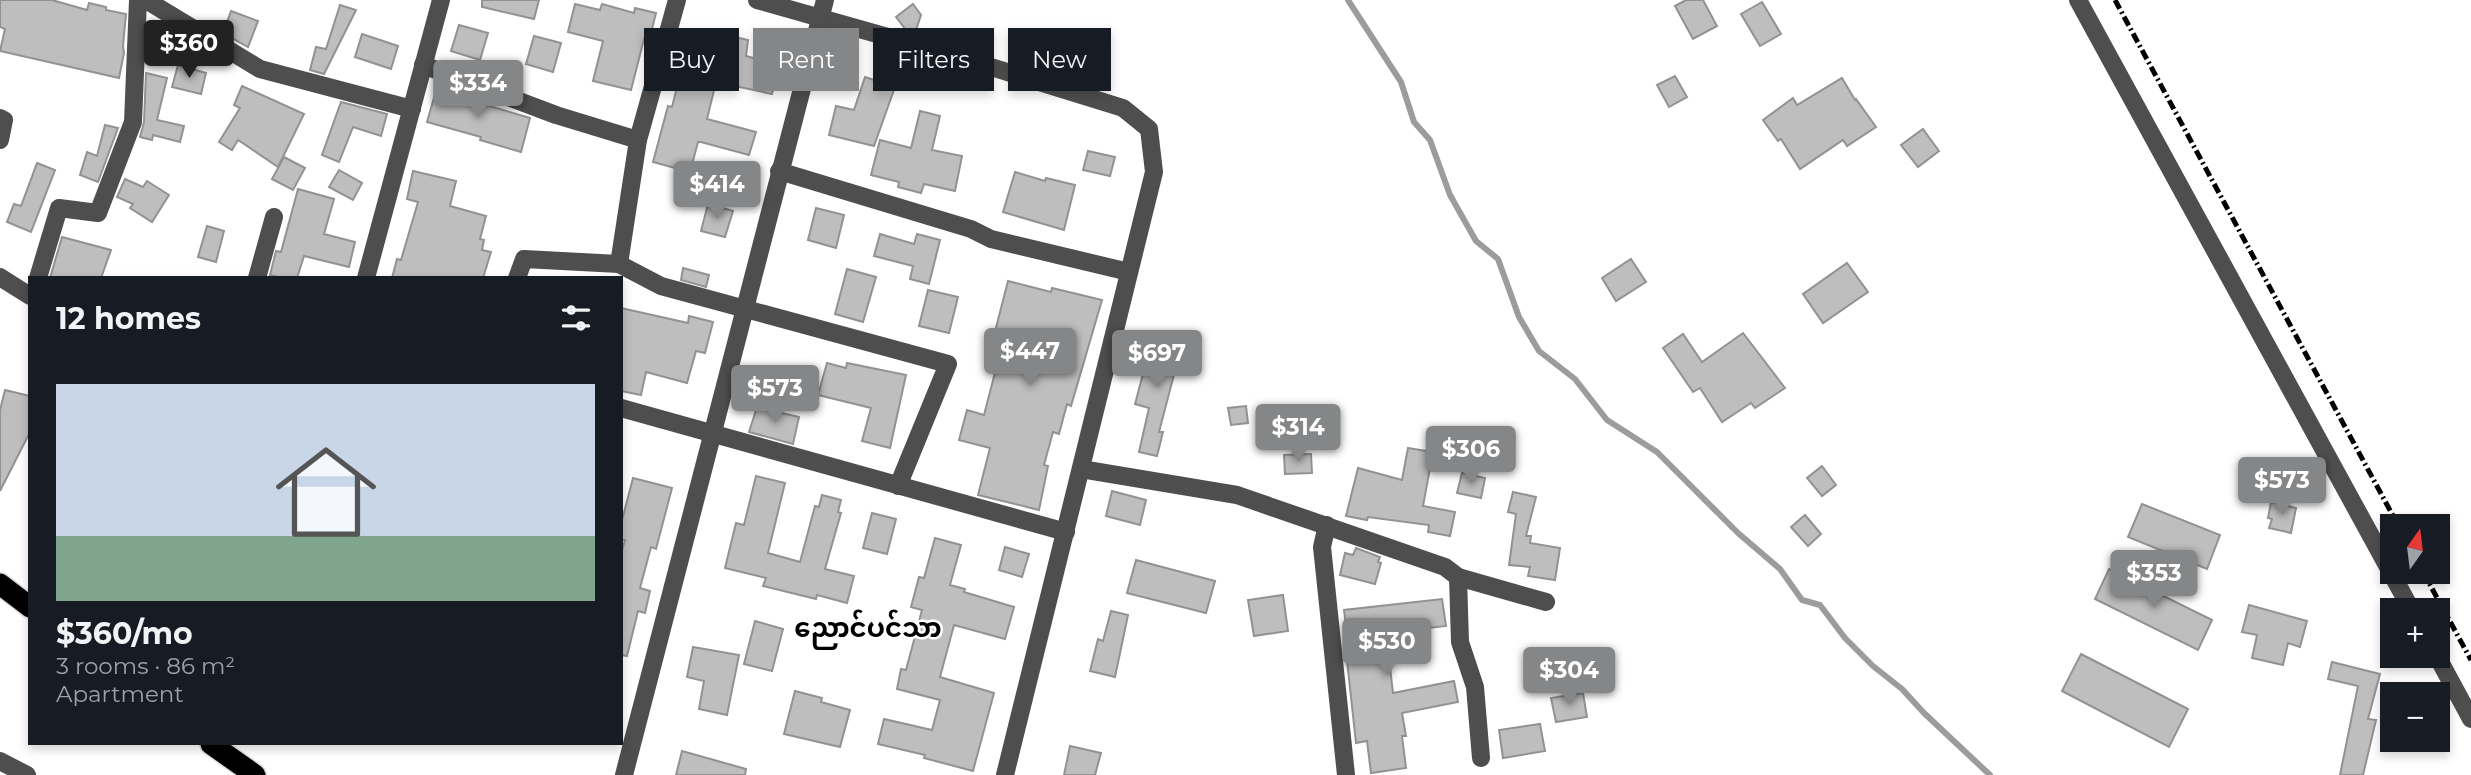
<!DOCTYPE html>
<html lang="en">
<head>
<meta charset="utf-8">
<style>
  body { margin:0; font-family:Montserrat,"Noto Sans Myanmar",sans-serif; background:#20242c; color:#f1f3f6; height:100vh; display:flex; flex-direction:column; font-size:26px; white-space:nowrap }
  * { box-sizing:border-box; margin:0 }
  p { font-size:23px; color:#9ea1a6 }
  .icon { flex:none; width:38px; height:38px; fill:none; stroke:currentColor; stroke-width:2; stroke-linecap:round; stroke-linejoin:round }
  .map { position:relative; flex:1; overflow:hidden }
  .side { position:absolute; left:28px; top:276px; width:595px; height:469px; display:flex; flex-direction:column; background:#171b24; border-radius:0px; box-shadow:0 4px 10px #0003 }
  .side>* { flex:none }
  .guide { position:absolute; left:644px; top:28px; width:665px; height:63px; display:flex; gap:14px }
  .needle { width:46px; rotate:14deg }
  .tools { position:absolute; left:2380px; top:514px; display:grid; gap:14px }
  .tools a { display:grid; place-items:center; width:70px; height:70px; border-radius:0px; background:#171b24; box-shadow:0 4px 10px #0003; font-size:35px }
  .price { position:absolute; translate:-50% -60px; padding:0 16px; border-radius:7px; background:#858687; color:#fff; font-size:23px; line-height:46px; filter:drop-shadow(0 2px 4px #0008) }
  .price::after { content:''; position:absolute; left:50%; top:42px; width:21px; height:16px; margin-left:-10px; background:inherit; clip-path:polygon(0 0,100% 0,50% 100%) }
  .price.on { background:#222; color:#fff }
  ul { padding:0; list-style:none }
  li { display:grid; align-content:center; gap:14px; height:371px; padding:0 28px }
  li span { display:grid; place-items:center; height:217px; border-radius:0px; color:#555 }
  li>.icon { margin-inline-start:auto }
  span .icon { width:126px; height:126px; fill:#fffc; stroke-width:1 }
  li b { font-size:30px }
  h2 { display:flex; justify-content:space-between; align-items:center; height:84px; padding:0 28px; font-size:30px }
  .pill { padding:0 24px; border-radius:0px; background:#171b24; box-shadow:0 4px 10px #0003; font-size:24px; line-height:63px }
  .pill.on { background:#858687; color:#fff }
  .map>svg:first-child { display:block }
</style>
</head>
<body>
<div class="map">
<svg width="2471" height="775" viewBox="0 0 2471 775">
  <rect width="100%" height="100%" fill="#fff"/>
  <g fill="none" stroke-linecap="round" stroke-linejoin="round">
    <polyline stroke="#9c9c9c" stroke-width="6" points="1348,0 1401,82 1414,122 1430,140 1450,195 1476,241 1498,259 1519,317 1539,351 1575,379 1607,420 1657,452 1738,533 1780,569 1802,600 1820,605 1845,638 1873,666 1902,689 1924,713 1990,775"/>
  </g>
  <g fill="#bebebe" stroke="#929292" stroke-width="2">
    <polygon points="0,0 52,0 87,10 89,3 106,7 106,10 126,14 123,46 124,53 119,78 0,51 5,29 0,27"/>
    <polygon points="482,0 539,0 534,19 482,7"/>
    <polygon points="1686,0 1703,0 1717,26 1693,39 1675,6"/>
    <polygon points="1762,2 1781,34 1760,46 1741,14"/>
    <polygon points="575,4 600,10 602,4 634,13 635,8 656,13 649,41 644,39 631,90 593,81 603,41 568,32"/>
    <polygon points="913,4 921,15 915,33 906,30 896,17"/>
    <polygon points="340,5 356,10 324,74 310,70 316,47 326,49"/>
    <polygon points="231,11 258,21 248,47 223,33"/>
    <polygon points="459,25 488,33 480,60 451,51"/>
    <polygon points="362,34 398,46 391,69 355,57"/>
    <polygon points="726,35 748,40 746,56 779,65 772,94 716,82 707,119 756,132 749,155 701,142 698,142 690,172 653,162 668,106 672,107 689,39 722,47"/>
    <polygon points="534,36 561,43 553,72 526,64"/>
    <polygon points="178,65 206,73 201,94 172,87"/>
    <polygon points="146,73 167,78 157,120 184,126 180,142 153,135 152,140 140,137 144,122"/>
    <polygon points="1675,76 1687,97 1669,107 1657,85"/>
    <polygon points="865,77 895,87 874,146 829,135 836,106 854,110"/>
    <polygon points="1842,78 1855,100 1856,99 1876,127 1847,146 1843,140 1800,169 1781,139 1778,141 1763,120 1793,98 1797,105"/>
    <polygon points="242,86 304,114 278,167 238,140 232,150 219,142 240,108 234,105"/>
    <polygon points="437,87 477,99 476,102 530,118 521,152 480,140 481,137 427,122"/>
    <polygon points="341,102 387,114 381,136 353,127 339,162 322,155"/>
    <polygon points="920,111 940,116 932,150 962,156 955,191 924,184 921,193 898,187 899,182 871,175 880,140 911,148"/>
    <polygon points="105,125 118,128 98,182 80,175 87,152 97,156"/>
    <polygon points="1923,129 1939,151 1918,167 1901,145"/>
    <polygon points="1088,151 1115,157 1110,176 1083,170"/>
    <polygon points="284,157 305,168 293,190 272,179"/>
    <polygon points="37,163 55,170 31,232 7,222 14,204 21,206"/>
    <polygon points="339,170 362,183 353,200 329,187"/>
    <polygon points="413,171 456,181 450,206 486,216 480,239 484,240 482,250 491,252 483,278 392,278 397,259 401,260 418,202 407,199"/>
    <polygon points="1015,172 1045,181 1046,178 1075,185 1064,230 1003,212"/>
    <polygon points="125,179 143,187 147,181 169,195 152,222 130,208 133,204 117,197"/>
    <polygon points="298,189 334,199 324,234 355,242 349,267 304,256 297,278 282,278 270,275 276,251 281,252"/>
    <polygon points="708,204 733,211 725,237 701,231"/>
    <polygon points="816,208 844,215 836,248 808,240"/>
    <polygon points="207,226 224,231 216,262 198,257"/>
    <polygon points="880,234 914,244 917,234 940,240 929,284 910,279 913,266 874,256"/>
    <polygon points="62,237 111,250 101,278 50,278"/>
    <polygon points="1631,259 1646,282 1616,301 1602,278"/>
    <polygon points="1847,263 1868,292 1823,323 1803,294"/>
    <polygon points="683,268 709,275 706,287 681,280"/>
    <polygon points="847,269 876,277 863,322 835,314"/>
    <polygon points="1008,281 1051,292 1052,288 1102,300 1071,406 1067,404 1059,434 1053,432 1044,465 1048,466 1039,510 978,495 990,448 959,440 967,410 984,415 999,357 989,355"/>
    <polygon points="928,290 958,297 949,333 919,326"/>
    <polygon points="621,308 688,323 689,316 713,322 705,353 696,351 687,383 646,372 641,395 621,391"/>
    <polygon points="1743,333 1785,388 1755,408 1751,403 1722,422 1700,388 1693,392 1663,348 1683,334 1702,362"/>
    <polygon points="1153,336 1182,344 1159,432 1163,432 1157,456 1139,452 1149,408 1135,404"/>
    <polygon points="827,363 846,368 847,363 906,375 890,448 862,441 871,408 818,395"/>
    <polygon points="5,390 30,396 30,432 0,491 0,410"/>
    <polygon points="1246,406 1248,423 1231,425 1228,408"/>
    <polygon points="757,407 799,417 793,444 749,432"/>
    <polygon points="1408,448 1433,452 1423,506 1455,512 1450,536 1428,532 1429,525 1368,517 1367,520 1346,516 1358,468 1402,480"/>
    <polygon points="1311,454 1312,473 1285,474 1284,455"/>
    <polygon points="1822,466 1836,485 1822,496 1807,478"/>
    <polygon points="1462,473 1485,478 1481,498 1457,493"/>
    <polygon points="756,476 785,483 768,553 800,562 815,506 819,507 822,495 841,500 838,512 841,513 825,569 854,576 847,603 817,595 816,599 763,586 766,578 725,568 736,523 744,525"/>
    <polygon points="633,478 672,488 656,549 651,547 640,588 650,591 645,613 638,611 627,656 621,655 621,554 625,540 621,540 621,524"/>
    <polygon points="1112,491 1146,500 1140,525 1106,516"/>
    <polygon points="1513,492 1536,497 1526,536 1531,536 1530,543 1560,548 1555,580 1528,576 1530,567 1509,565 1516,514 1508,512"/>
    <polygon points="2271,502 2296,508 2291,533 2269,528 2272,519 2268,518"/>
    <polygon points="2142,504 2220,535 2207,569 2128,537"/>
    <polygon points="872,513 896,519 887,554 863,548"/>
    <polygon points="1805,515 1821,534 1808,546 1791,527"/>
    <polygon points="935,538 961,545 950,585 965,589 964,592 1014,607 1005,639 954,625 940,677 994,693 973,771 924,758 925,755 878,744 884,719 932,730 940,700 897,689 901,669 906,670 922,610 911,607 919,577 924,578"/>
    <polygon points="1005,547 1029,554 1022,577 999,570"/>
    <polygon points="1356,548 1380,557 1378,562 1381,563 1375,584 1340,575 1345,553 1353,555"/>
    <polygon points="1136,560 1215,581 1206,613 1127,593"/>
    <polygon points="2109,569 2212,620 2198,650 2095,599"/>
    <polygon points="1283,595 1288,631 1254,636 1248,600"/>
    <polygon points="1442,599 1446,626 1386,633 1393,693 1454,681 1458,702 1402,713 1406,736 1402,736 1406,768 1371,773 1367,741 1356,743 1345,642 1348,641 1344,610"/>
    <polygon points="2249,605 2307,621 2300,647 2288,643 2283,665 2252,658 2257,635 2242,632"/>
    <polygon points="1111,611 1128,615 1115,677 1090,671 1098,639 1103,641"/>
    <polygon points="755,621 783,629 772,671 744,664"/>
    <polygon points="693,647 739,655 727,715 699,709 704,681 687,677"/>
    <polygon points="2081,654 2188,709 2169,747 2062,691"/>
    <polygon points="2332,662 2380,674 2368,719 2376,720 2363,775 2340,775 2358,686 2328,679"/>
    <polygon points="795,691 822,698 821,702 850,710 840,747 784,734"/>
    <polygon points="1583,693 1587,717 1556,722 1551,698"/>
    <polygon points="1540,724 1545,751 1503,758 1499,730"/>
    <polygon points="1070,746 1101,753 1095,775 1064,775"/>
    <polygon points="682,751 746,769 745,775 676,775"/>
  </g>
  <g fill="none" stroke-linecap="round" stroke-linejoin="round">
    <defs>
      <g id="highway">
        <polyline points="0,584 30,607"/>
        <polyline points="211,744 255,775"/>
      </g>
    </defs>
    <use href="#highway" stroke="#dbdbdb" stroke-width="24"/>
    <g stroke="#4e4e4e" stroke-width="18">
      <polyline points="146,0 260,69 412,109"/>
      <polyline points="757,0 962,58 1123,108 1149,129 1154,172 1005,775"/>
      <polyline points="2078,0 2412,611"/>
      <polyline points="423,65 556,115 638,140"/>
      <polyline points="0,118 4,120 0,140"/>
      <polyline points="779,171 971,229 991,239 1129,272"/>
      <polyline points="619,264 638,140 677,0"/>
      <polyline points="0,277 30,296"/>
      <polyline points="38,278 59,208 98,213 133,122 138,0"/>
      <polyline points="257,278 274,217"/>
      <polyline points="366,278 441,0"/>
      <polyline points="517,278 524,259 619,264 661,286 948,364 898,486"/>
      <polyline points="621,408 1066,532"/>
      <polyline points="1081,469 1237,495 1445,567 1458,577 1546,602"/>
      <polyline points="1327,525 1322,547 1346,775"/>
      <polyline points="1458,577 1460,642 1475,687 1481,758"/>
      <polyline points="2437,656 2471,719"/>
      <polyline points="0,761 27,775"/>
      <polyline points="624,775 825,0"/>
    </g>
    <use href="#highway" stroke="#000" stroke-width="21"/>
    <g stroke="#000" stroke-width="5" stroke-dasharray="10 3.5 2 3.5" stroke-linecap="butt">
      <polyline points="2115,0 2399,527"/>
      <polyline points="2423,572 2471,660"/>
    </g>
  </g>
  <g text-anchor="middle" stroke-width="5" stroke-linejoin="round" paint-order="stroke">
    <g font-size="26" font-weight="bold" fill="#000" stroke="#fff">
      <text x="868" y="637">ညောင်ပင်သာ</text>
    </g>
  </g>
</svg>
<div class="tools">
<a><svg class="needle" viewBox="-14 -14 28 28"><path d="M0-13l5 13h-10z" fill="#e53935"/><path d="M0 13l5-13h-10z" fill="#9ea1a6"/></svg></a>
<a>+</a>
<a>−</a>
</div>
<b class="price on" style="left:189px;top:80px">$360</b>
<b class="price" style="left:478px;top:120px">$334</b>
<b class="price" style="left:717px;top:221px">$414</b>
<b class="price" style="left:1030px;top:388px">$447</b>
<b class="price" style="left:1157px;top:390px">$697</b>
<b class="price" style="left:775px;top:425px">$573</b>
<b class="price" style="left:1298px;top:464px">$314</b>
<b class="price" style="left:1471px;top:486px">$306</b>
<b class="price" style="left:2282px;top:517px">$573</b>
<b class="price" style="left:2154px;top:610px">$353</b>
<b class="price" style="left:1387px;top:678px">$530</b>
<b class="price" style="left:1569px;top:707px">$304</b>
<div class="guide">
<a class="pill">Buy</a>
<a class="pill on">Rent</a>
<a class="pill">Filters</a>
<a class="pill">New</a>
</div>
<section class="side">
<h2>12 homes<svg class="icon" aria-label="filters" viewBox="0 0 24 24"><path d="M4 7h16M4 17h16"/><circle cx="9" cy="7" r="2"/><circle cx="15" cy="17" r="2"/></svg></h2>
<ul>
<li><span style="background:linear-gradient(#c9d6e8 70%,#7fa58c 0)"><svg class="icon" aria-label="home" viewBox="0 0 24 24"><path d="M3 11l9-7 9 7M6 9v11h12V9"/></svg></span><div><b>$360/mo</b><p>3 rooms · 86 m²</p><p>Apartment</p></div></li>
</ul>
</section>
</div>
</body>
</html>
